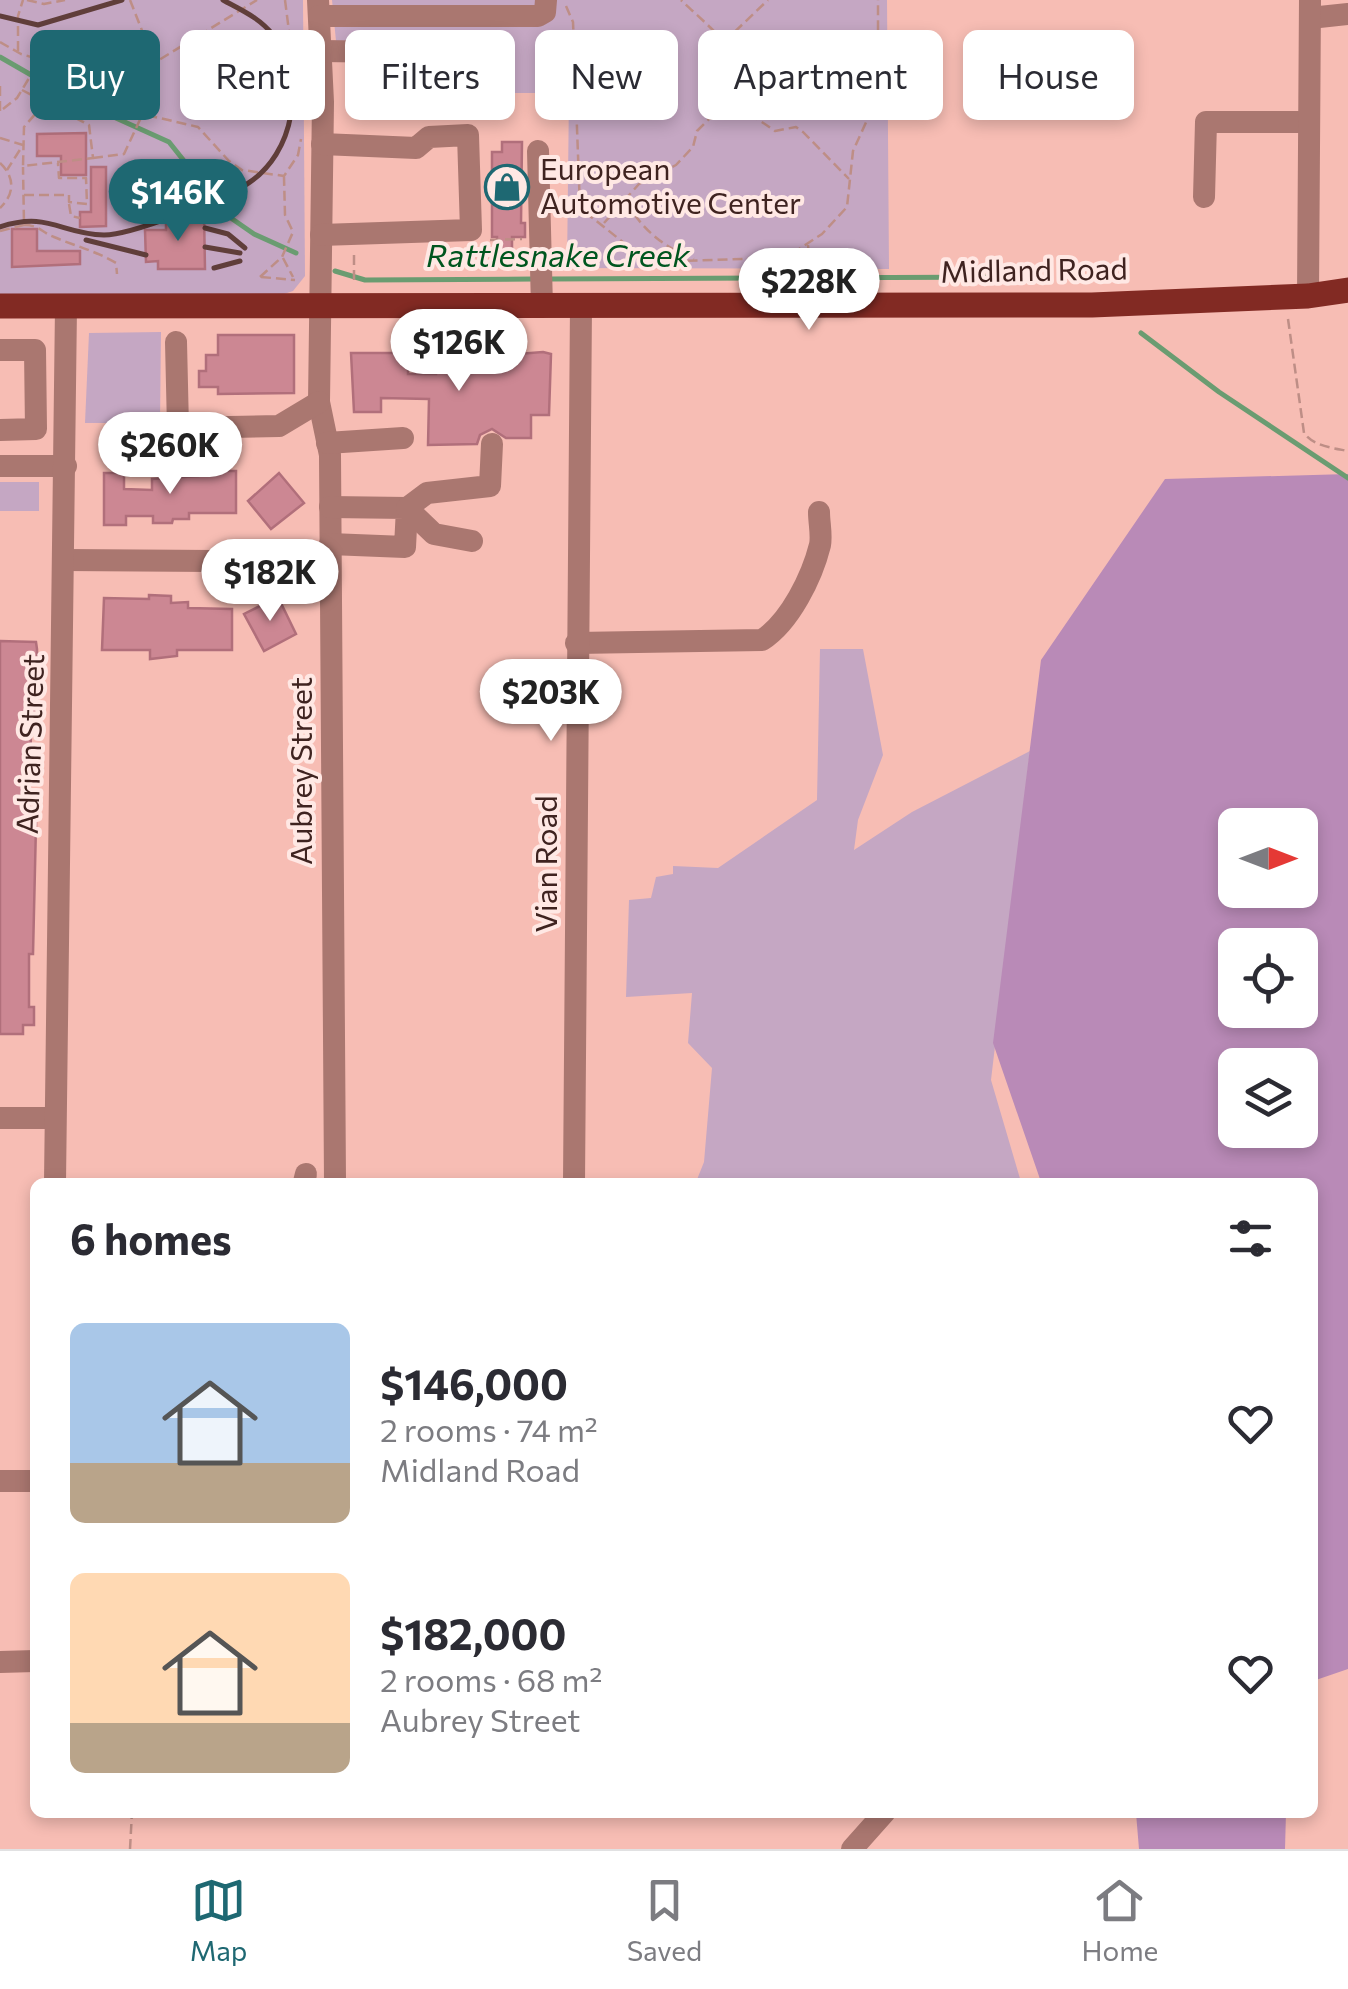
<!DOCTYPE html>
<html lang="en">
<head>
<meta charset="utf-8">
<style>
  body { margin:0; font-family:Commissioner,sans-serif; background:#f2f2f3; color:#2b2b33; height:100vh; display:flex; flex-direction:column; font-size:38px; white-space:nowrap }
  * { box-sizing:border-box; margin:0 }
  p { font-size:32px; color:#7c7c81 }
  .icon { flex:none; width:55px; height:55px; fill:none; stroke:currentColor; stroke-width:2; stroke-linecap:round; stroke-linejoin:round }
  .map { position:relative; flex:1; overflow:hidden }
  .side { position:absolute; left:30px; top:1178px; width:1288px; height:640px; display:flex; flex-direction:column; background:#fff; border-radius:15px; box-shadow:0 5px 15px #0003 }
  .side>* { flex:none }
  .top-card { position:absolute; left:30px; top:30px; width:1290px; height:90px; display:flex; gap:20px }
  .needle { width:65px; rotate:90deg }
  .fabs { position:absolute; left:1218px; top:808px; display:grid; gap:20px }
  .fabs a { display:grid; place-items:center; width:100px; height:100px; border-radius:15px; background:#fff; box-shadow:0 5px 15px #0003; font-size:50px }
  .price { position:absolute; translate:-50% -85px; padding:0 22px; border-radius:35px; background:#fff; color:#222; font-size:32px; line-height:65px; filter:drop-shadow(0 2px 5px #0008) }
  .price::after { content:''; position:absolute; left:50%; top:60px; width:30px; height:22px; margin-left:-15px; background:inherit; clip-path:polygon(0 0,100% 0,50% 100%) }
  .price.active { background:#1e6872; color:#fff }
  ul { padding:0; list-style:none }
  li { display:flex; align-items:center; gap:30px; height:250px; padding:0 40px }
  li span { display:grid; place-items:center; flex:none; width:280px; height:200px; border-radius:15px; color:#555 }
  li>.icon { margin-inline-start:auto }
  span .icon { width:120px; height:120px; fill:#fffc; stroke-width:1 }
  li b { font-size:42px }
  h2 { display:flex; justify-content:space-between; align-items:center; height:120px; padding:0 40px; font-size:42px }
  .chip { padding:0 35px; border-radius:15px; background:#fff; box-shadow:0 5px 15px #0003; font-size:35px; line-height:90px }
  .chip.active { background:#1e6872; color:#fff }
  .menu { display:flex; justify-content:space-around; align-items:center; height:140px; border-top:2px solid #e1e1e2; background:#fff; font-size:28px; color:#7c7c81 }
  .menu a { display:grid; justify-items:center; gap:5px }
  .menu .active { color:#1e6872 }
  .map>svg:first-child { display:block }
</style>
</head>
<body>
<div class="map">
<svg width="1348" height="1849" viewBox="0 0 1348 1849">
  <rect width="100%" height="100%" fill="#f7bdb4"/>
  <g fill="#c5a7c3">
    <polygon points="0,0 303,0 305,276 293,291 281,295 0,294"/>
    <polygon points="332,0 887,0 889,269 567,268 569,93 498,93 497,39 336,41"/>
    <polygon points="161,332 160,423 85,423 89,333"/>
    <rect x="0" y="482" width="39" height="29"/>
    <polygon points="820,649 863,649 883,755 858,820 854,850 912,812 1030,751 991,1080 1021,1182 696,1182 704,1162 712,1068 688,1043 692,993 626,997 629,900 651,898 656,877 673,874 673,866 718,868 817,800"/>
  </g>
  <g fill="#b98ab7" fill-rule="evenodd">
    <path d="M1348,474V1669L1313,1681L1312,1182H1041L993,1043L1041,660L1165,479ZM1235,825H1300V890H1235ZM1235,945H1300V1010H1235ZM1235,1065H1300V1130H1235Z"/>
    <polygon points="1136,1813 1286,1813 1285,1849 1139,1849"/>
  </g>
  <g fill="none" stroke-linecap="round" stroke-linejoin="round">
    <g stroke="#6a9c71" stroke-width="5">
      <polyline points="0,57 52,87 77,94 96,109 169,142 228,216 254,234 296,253"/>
      <polyline points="335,271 365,280 534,279"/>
      <polyline points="550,279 1022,277"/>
      <polyline points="1141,333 1219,392 1348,478"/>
    </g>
  </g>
  <g fill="#cc8793" stroke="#b16f7b" stroke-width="2.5">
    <polygon points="86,133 86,175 61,175 61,156 37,156 37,134"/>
    <polygon points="502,142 522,142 521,223 525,223 525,237 512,237 512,256 497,256 497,237 492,237 492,152 502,152"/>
    <polygon points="91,167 106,167 106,226 80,227 80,212 91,212"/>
    <polygon points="183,214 204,214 205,269 158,269 158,261 146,262 145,230 166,230 166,222 183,222"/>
    <polygon points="12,229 37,229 37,251 80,251 80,264 12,267"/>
    <polygon points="218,335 294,335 294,393 218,394 218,387 199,387 199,371 206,371 206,355 218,355"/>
    <polygon points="543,352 551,354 549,415 531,415 531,438 506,438 492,429 480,435 477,444 428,445 429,399 381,398 381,412 354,412 351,353 408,353 408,374 436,374 436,366 474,366 474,372 505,371 505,355"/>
    <polygon points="198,471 236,471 236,513 189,513 189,519 173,519 172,523 153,523 153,516 126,516 126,525 104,525 104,473 124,473 124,489 152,490 152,479 198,476"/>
    <polygon points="279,473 304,503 271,529 248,501"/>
    <polygon points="259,542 300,543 300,580 258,580"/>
    <polygon points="149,595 171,596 171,603 188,602 188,608 232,609 232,650 177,650 177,656 150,659 150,650 102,650 104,598 149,599"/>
    <polygon points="278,597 296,634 264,651 244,614"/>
    <polygon points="0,641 36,642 37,649 38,732 31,732 29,818 36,818 36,825 33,954 29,954 29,1007 34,1007 34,1025 23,1025 23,1034 0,1034"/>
  </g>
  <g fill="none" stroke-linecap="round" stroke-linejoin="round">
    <g stroke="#be8e86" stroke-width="2.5" stroke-dasharray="10 5" stroke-linecap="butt">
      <polyline points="27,0 44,4 65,0"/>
      <polyline points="130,0 154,61"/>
      <polyline points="285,0 291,47 301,66"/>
      <polyline points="566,6 573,22 580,208 648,262 773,258 796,251 822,234 847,207 853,151 878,96 878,0"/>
      <polyline points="0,42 21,54 45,61 103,95 151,116 198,127 229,161 242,170 284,176 298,155 301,139"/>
      <polyline points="724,42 768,0"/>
      <polyline points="18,51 18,16 23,0"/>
      <polyline points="0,86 0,111"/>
      <polyline points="22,90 89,125 93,158 23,166 24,127 44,104"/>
      <polyline points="737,105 775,131 796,127 803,132 849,179"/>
      <polyline points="3,109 17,98 40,60"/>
      <polyline points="0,138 23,145 7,170"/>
      <polyline points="93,158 124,154 144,111 154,63 257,0"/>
      <path d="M0,163C15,177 15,194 0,208"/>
      <polyline points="24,195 69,195 69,202 87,204 86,178 59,178 58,163"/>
      <path d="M626,202C644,231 662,246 694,259"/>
      <polyline points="69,204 71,216 80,218"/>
      <path d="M604,223L639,184L676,165L693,147L697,131L709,119L731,113C737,105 744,96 746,85C751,59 699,18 681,0"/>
      <path d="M24,225C39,225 41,232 54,237C75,246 96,251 116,263L117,274"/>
      <polyline points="0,231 24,225 23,167"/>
      <polyline points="490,240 522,239"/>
      <polyline points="808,245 811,282"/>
      <polyline points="354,255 354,282"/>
      <polyline points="283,258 293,277"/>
      <polyline points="260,277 282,257 293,232 285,215 284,177"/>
      <polyline points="261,277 295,280"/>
      <path d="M1288,319L1304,433C1313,446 1333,448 1348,451"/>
      <polyline points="130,1849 132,1812"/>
    </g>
    <g stroke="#aa7770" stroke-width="22">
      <polyline points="318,0 323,102 319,402 330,455 335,1182"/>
      <polyline points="319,16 538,16 545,12 546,0"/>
      <polyline points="1310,18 1348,14"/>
      <polyline points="320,51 481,53"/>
      <polyline points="538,151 542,307"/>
      <polyline points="1204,197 1206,122 1309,122"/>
      <polyline points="321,235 471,230 468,135 429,137 416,148 322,144"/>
      <polyline points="1308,296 1310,0"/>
      <polyline points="176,342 178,428 279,426 319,402"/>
      <polyline points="0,350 35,350 36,429 0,430"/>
      <polyline points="327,443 403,438"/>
      <polyline points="0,466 66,466"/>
      <polyline points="330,507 407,508 405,547 330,544"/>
      <polyline points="472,541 434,534 407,508 427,493 490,486 492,444"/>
      <polyline points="65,560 212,561"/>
      <path d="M576,643L762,640C790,622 812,577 820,545C822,535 819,523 819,512"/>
      <polyline points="0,1118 55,1118"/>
      <polyline points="55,1182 66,307"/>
      <polyline points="304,1182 306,1174"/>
      <polyline points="574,1182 581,306"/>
      <polyline points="0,1481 35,1481"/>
      <polyline points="0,1662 35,1661"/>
      <polyline points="852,1849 885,1812"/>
    </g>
    <polyline stroke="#822a23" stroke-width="25" points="0,306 1092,305 1308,296 1348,290"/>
    <g stroke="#603e3a" stroke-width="5">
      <polyline points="0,16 38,25 122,0"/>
      <path d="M0,227C48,211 61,234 104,235C132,235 222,199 247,184C295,154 307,80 273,35C260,18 241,10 223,0"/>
      <polyline points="205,228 228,234 245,248"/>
      <polyline points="86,240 146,255"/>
      <polyline points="205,247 240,253"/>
      <polyline points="214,268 240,261"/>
    </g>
  </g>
  <defs>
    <symbol id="shop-ring" viewBox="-11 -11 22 22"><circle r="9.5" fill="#ffe8e4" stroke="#1e6872" stroke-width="1.5"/><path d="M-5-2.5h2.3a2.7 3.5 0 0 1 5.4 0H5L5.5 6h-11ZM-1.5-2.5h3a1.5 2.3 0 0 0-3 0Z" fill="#1e6872"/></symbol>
  </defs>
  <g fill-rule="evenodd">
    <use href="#shop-ring" x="482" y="162" width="50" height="50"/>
  </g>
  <g text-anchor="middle" stroke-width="8" stroke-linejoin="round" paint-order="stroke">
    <g font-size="30" fill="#3f2320" stroke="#ffe8e4" text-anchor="start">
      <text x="540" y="180">European<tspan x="540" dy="34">Automotive Center</tspan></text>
    </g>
    <g font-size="30" fill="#3f2320" stroke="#ffe8e4">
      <text transform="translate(1034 271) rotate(-1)" y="10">Midland Road</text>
      <text transform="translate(31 744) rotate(-88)" y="10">Adrian Street</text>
      <text transform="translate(302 771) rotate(-90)" y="10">Aubrey Street</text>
      <text transform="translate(547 864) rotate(-90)" y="10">Vian Road</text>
    </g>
    <g font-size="32" font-style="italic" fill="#00561f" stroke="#ffe8e4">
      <text x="558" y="267">Rattlesnake Creek</text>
    </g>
  </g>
</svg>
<div class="fabs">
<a><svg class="needle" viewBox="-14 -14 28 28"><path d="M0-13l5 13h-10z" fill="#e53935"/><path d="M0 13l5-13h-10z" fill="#7c7c81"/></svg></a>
<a><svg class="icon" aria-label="locate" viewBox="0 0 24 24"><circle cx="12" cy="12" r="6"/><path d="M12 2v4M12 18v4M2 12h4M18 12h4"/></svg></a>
<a><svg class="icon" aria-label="layers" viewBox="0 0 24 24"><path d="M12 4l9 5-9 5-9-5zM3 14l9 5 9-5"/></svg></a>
</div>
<b class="price active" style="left:178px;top:244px">$146K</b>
<b class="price" style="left:809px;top:333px">$228K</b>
<b class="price" style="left:459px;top:394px">$126K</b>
<b class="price" style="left:170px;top:497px">$260K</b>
<b class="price" style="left:270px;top:624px">$182K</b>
<b class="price" style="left:551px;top:744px">$203K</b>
<div class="top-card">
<a class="chip active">Buy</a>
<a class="chip">Rent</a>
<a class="chip">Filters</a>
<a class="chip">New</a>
<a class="chip">Apartment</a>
<a class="chip">House</a>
</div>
<section class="side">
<h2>6 homes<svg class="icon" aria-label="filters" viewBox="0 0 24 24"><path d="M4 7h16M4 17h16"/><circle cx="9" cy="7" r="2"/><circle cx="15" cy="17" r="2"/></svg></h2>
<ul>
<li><span style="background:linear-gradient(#a9c7e8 70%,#b9a48a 0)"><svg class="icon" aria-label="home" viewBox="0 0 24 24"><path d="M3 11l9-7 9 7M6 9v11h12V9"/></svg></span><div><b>$146,000</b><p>2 rooms · 74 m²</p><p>Midland Road</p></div><svg class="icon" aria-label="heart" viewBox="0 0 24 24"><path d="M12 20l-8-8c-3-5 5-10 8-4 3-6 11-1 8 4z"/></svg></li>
<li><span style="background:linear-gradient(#ffd9b3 75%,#b9a48a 0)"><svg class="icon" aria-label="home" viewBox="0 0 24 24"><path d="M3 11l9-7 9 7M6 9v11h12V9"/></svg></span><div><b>$182,000</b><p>2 rooms · 68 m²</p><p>Aubrey Street</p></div><svg class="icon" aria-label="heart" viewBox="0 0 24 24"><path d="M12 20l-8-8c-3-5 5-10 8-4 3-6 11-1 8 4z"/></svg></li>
</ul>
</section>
</div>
<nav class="menu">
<a class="active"><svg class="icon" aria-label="map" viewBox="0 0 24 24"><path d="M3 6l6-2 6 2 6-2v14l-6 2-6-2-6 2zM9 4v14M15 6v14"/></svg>Map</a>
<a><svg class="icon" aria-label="saved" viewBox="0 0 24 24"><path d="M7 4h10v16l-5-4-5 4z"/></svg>Saved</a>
<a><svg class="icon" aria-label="home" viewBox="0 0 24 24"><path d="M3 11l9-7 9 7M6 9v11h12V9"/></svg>Home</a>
</nav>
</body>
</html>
